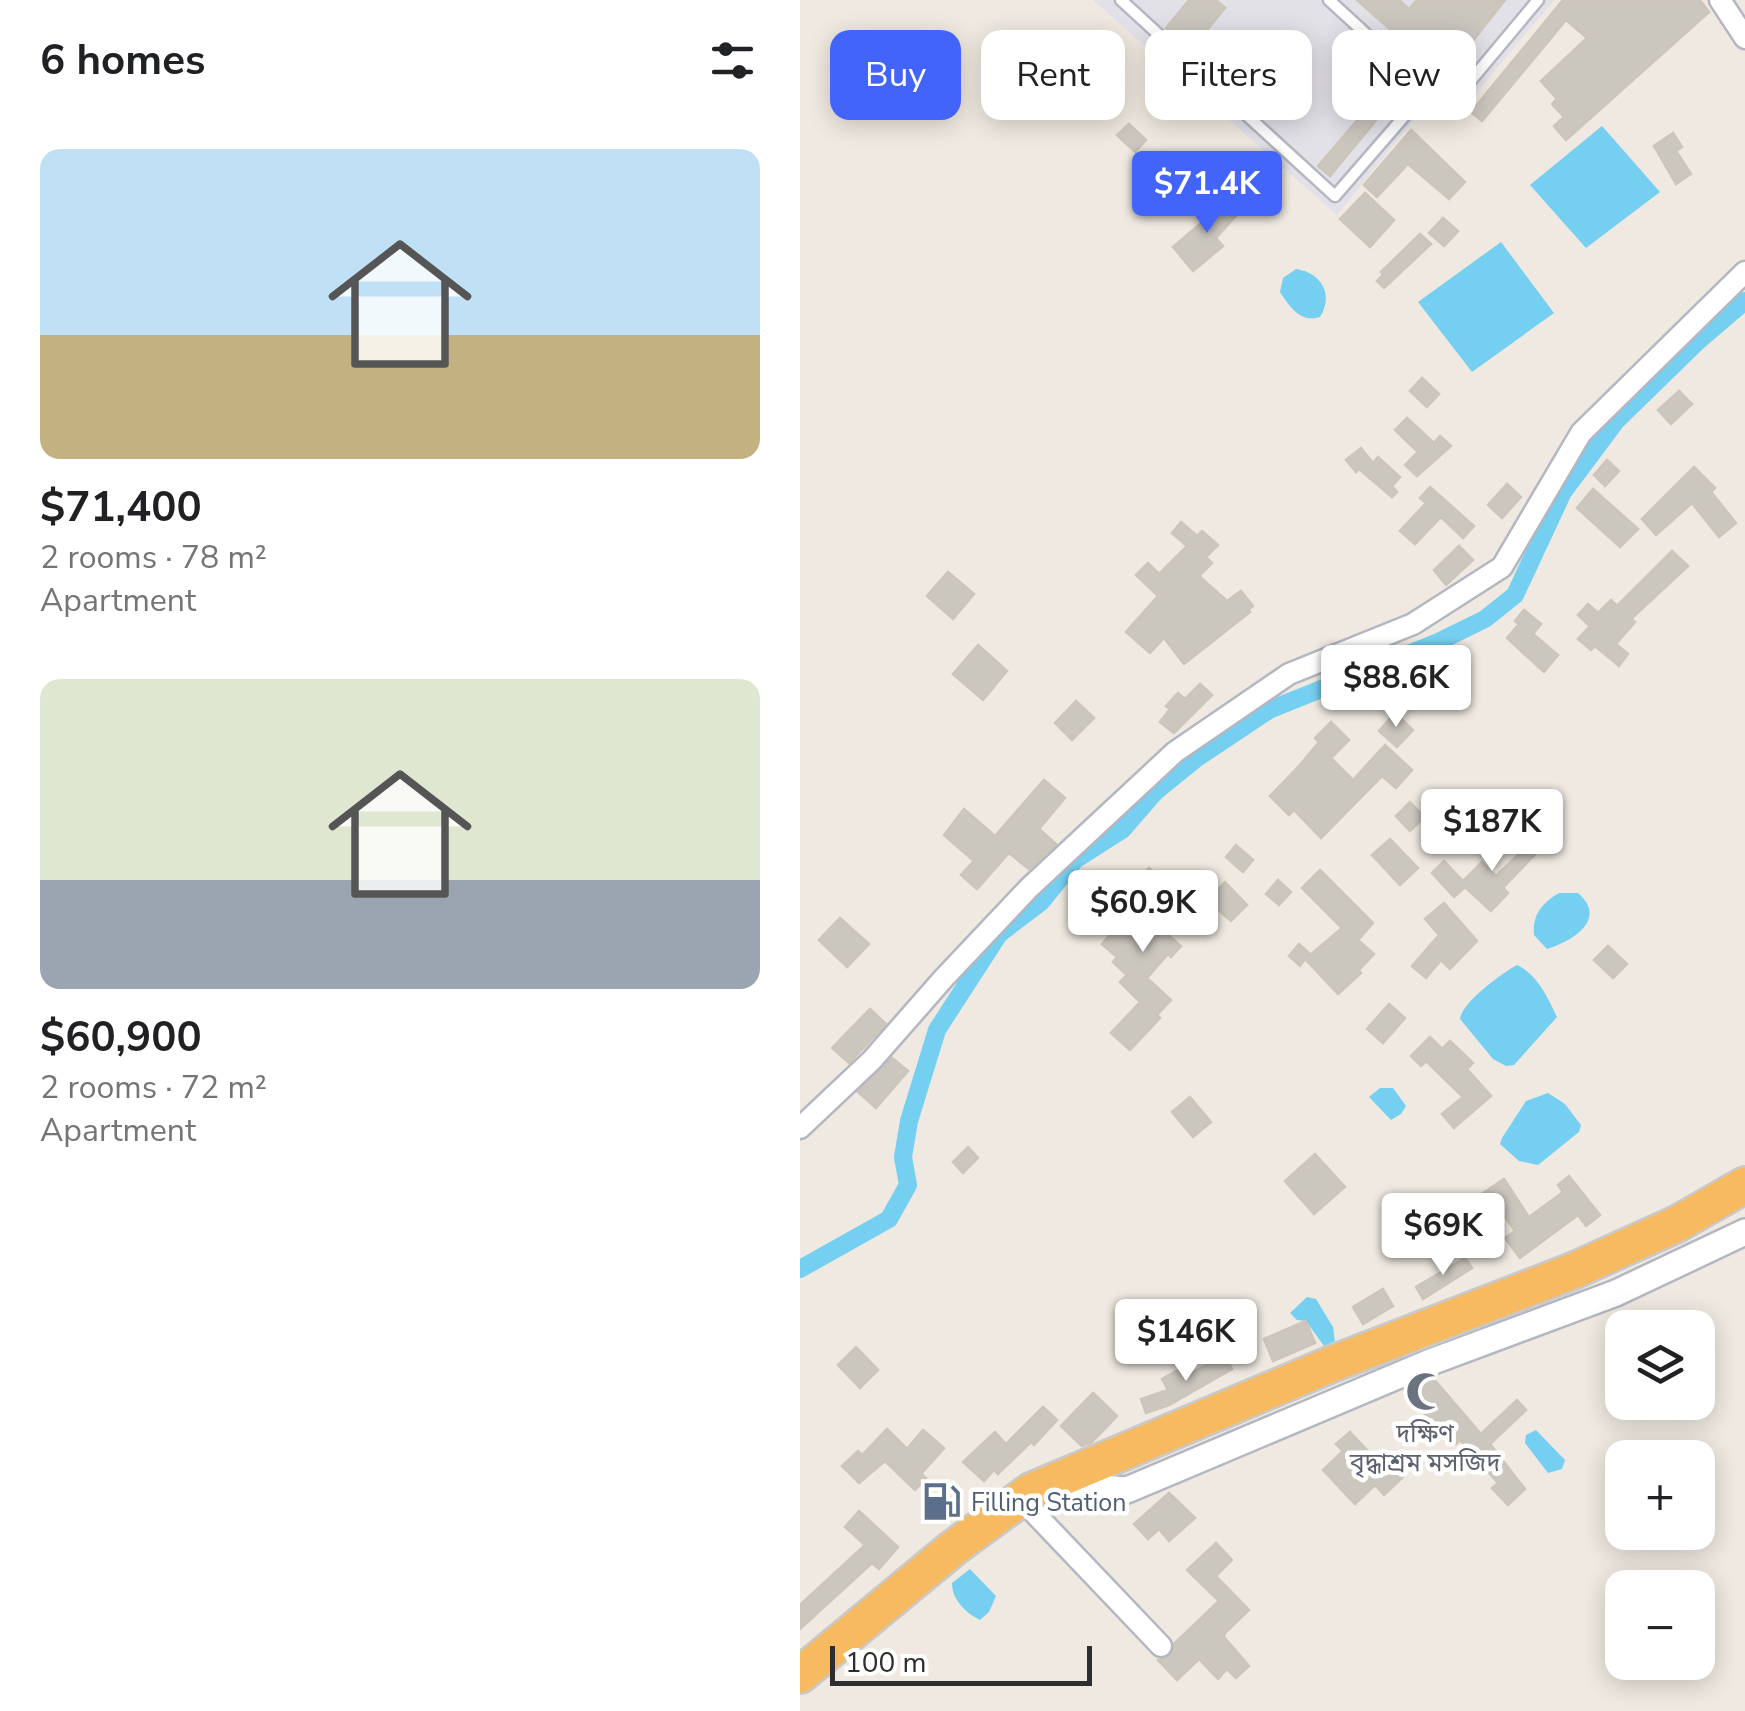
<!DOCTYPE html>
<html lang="en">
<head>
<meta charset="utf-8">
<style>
  body { margin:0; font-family:"Nunito Sans","Noto Sans Bengali",sans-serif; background:#f6f6f6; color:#202124; height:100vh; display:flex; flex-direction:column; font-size:38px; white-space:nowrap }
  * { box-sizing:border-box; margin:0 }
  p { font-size:32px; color:#757577 }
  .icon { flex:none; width:55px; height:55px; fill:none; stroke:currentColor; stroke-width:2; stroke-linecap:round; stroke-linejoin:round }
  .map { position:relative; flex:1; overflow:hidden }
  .drawer { display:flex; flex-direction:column; background:#fff; width:800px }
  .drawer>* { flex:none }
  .hud { position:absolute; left:30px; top:30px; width:765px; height:90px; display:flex; gap:20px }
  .fabs { position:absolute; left:805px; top:1310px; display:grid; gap:20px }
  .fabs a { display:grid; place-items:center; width:110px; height:110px; border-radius:20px; background:#fff; box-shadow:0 5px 25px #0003; font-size:50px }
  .scale { position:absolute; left:30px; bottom:25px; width:262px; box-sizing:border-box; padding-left:10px; border:5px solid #2e2e2e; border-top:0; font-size:28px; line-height:35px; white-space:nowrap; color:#2e2e2e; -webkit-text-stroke:8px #fff; paint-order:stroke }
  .price { position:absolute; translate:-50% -85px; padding:0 22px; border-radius:10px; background:#fff; color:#222; font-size:32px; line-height:65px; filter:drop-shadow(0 2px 5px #0008) }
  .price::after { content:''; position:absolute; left:50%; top:60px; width:30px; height:22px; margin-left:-15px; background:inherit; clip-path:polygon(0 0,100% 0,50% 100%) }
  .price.on { background:#4264fb; color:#fff }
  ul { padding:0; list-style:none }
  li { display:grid; align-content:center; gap:20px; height:530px; padding:0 40px }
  li span { display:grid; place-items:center; height:310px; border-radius:20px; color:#555 }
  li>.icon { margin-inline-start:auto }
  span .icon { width:180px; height:180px; fill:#fffc; stroke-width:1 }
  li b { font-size:42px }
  h2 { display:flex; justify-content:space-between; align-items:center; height:120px; padding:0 40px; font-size:42px }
  .tag { padding:0 35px; border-radius:20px; background:#fff; box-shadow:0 5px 25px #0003; font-size:35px; line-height:90px }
  .tag.on { background:#4264fb; color:#fff }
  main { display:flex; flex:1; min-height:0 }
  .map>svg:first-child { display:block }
</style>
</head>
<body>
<main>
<section class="drawer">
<h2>6 homes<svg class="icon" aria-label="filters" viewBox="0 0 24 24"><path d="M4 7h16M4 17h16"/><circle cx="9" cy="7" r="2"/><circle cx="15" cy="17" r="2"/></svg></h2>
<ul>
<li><span style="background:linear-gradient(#bfe0f5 60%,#c2b280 0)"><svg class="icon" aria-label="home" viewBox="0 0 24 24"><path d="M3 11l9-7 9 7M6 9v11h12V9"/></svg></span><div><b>$71,400</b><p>2 rooms · 78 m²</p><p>Apartment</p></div></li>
<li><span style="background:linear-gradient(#dfe7d0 65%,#9aa5b1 0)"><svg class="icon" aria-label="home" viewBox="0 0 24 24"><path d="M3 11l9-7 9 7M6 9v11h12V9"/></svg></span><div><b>$60,900</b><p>2 rooms · 72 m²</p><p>Apartment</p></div></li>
</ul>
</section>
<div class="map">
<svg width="945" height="1711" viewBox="0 0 945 1711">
  <rect width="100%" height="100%" fill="#efe9e1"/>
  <path fill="#e3e1e8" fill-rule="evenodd" d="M293,0H389L366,28L391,49L425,8L416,0H557L581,21L599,0H617L588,37L641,80L691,18L669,0L692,15L702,5L697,0H754L661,111L625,106L537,215ZM469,47L490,64L451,111L431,95ZM559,119L570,129L530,176L519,166Z"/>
  <g fill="#75cff0">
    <polygon points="802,126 860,192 786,248 730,185"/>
    <polygon points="701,242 754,313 672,372 618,302"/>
    <path d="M496,269C522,273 534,295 520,317C500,323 490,307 480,292L483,278Z"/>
    <path d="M759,893H778C808,919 773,941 747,949L734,935C732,915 742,903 759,893Z"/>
    <path d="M717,965C737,974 748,998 757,1017L714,1065L706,1066L693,1059L660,1019C662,1002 701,974 717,965Z"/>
    <polygon points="580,1088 593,1088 606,1106 601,1114 591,1120 569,1097"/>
    <polygon points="748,1093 765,1104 781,1125 779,1132 738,1165 719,1161 700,1144 702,1138 726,1101"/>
    <polygon points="507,1297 516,1299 533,1327 535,1341 524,1346 506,1321 497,1320 490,1313"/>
    <polygon points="736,1430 765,1460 762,1469 748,1473 725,1443 726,1435"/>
    <path d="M170,1569L196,1596L189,1612L180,1620C166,1613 152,1600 152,1583Z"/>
  </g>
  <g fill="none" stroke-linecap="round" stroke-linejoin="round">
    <polyline stroke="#75cff0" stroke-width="18" points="0,1269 89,1219 108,1185 103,1157 109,1121 137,1030 199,934 241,902 275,860 322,830 355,792 397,758 469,710 638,642 685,619 715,595 763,492 816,421 896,343 945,301"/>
  </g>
  <g fill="#cbc7bf" stroke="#cbc5ba" stroke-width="2.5">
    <polygon points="389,0 416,0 425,8 391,50 366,28"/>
    <polygon points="557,0 599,0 609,9 617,0 705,0 642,80 587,37 592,31"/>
    <polygon points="763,0 900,0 909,12 766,140 754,126 764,117 752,104 757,99 741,81 787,38 766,20 682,121 671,112"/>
    <polygon points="233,38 251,55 239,68 220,51"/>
    <polygon points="470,47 490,63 453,109 433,91"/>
    <polygon points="553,49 602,89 530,176 518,166 572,103 535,70"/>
    <polygon points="329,124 346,140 335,152 317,135"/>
    <polygon points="611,130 665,182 649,199 608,164 577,197 564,185"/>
    <polygon points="873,133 882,147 876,151 891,174 876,184 854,146"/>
    <polygon points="565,193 594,220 570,247 540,219"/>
    <polygon points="431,198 443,208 416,238 423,246 393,271 373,247"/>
    <polygon points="643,218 658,231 644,246 629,233"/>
    <polygon points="620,234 631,244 584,288 577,281 583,275 581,272"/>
    <polygon points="622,378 639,394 627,407 610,391"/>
    <polygon points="879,391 892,404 871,424 858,410"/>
    <polygon points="607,418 634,443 640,436 651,446 617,476 605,465 618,452 595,430"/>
    <polygon points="561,448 573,463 578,457 600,477 592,486 597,492 592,497 559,469 556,472 546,460"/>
    <polygon points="807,460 819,471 805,486 794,475"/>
    <polygon points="894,467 915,488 911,492 936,523 919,537 892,503 856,535 842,519"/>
    <polygon points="707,484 721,497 702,518 688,505"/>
    <polygon points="630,487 674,526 663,538 641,517 615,544 600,531 626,503 620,498"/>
    <polygon points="793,489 838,529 820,547 777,508"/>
    <polygon points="381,522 397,536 402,531 418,545 406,557 412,563 399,576 427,601 441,591 453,606 448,610 450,612 384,664 364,638 350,653 326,632 358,596 336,575 348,563 359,574 387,546 372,533"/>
    <polygon points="659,546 673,560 646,585 634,570"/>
    <polygon points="872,551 888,566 831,619 835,622 816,644 828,654 819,666 795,646 791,650 778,639 790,626 778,615 788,604 798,613 811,600 817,606"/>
    <polygon points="148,572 174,594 153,619 127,596"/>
    <polygon points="724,610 741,624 733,634 758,655 744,672 707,638 719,624 715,621"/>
    <polygon points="178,645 207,671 183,700 153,674"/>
    <polygon points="400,684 412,695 374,733 360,722 370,709 366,706 378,693 385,699"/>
    <polygon points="276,701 294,718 272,740 255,723"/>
    <polygon points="595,713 613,730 597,747 579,731"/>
    <polygon points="531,722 549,740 531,758 553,780 585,745 612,770 596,788 582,776 521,838 494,810 489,815 470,796 499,766 519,742 515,738"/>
    <polygon points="244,780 265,798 239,829 256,844 229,869 209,853 177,889 161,875 174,861 144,835 164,809 195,836"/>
    <polygon points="610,802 624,817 610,831 596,816"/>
    <polygon points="753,821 760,828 703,888 708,893 691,911 665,887 654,897 632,873 644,861 663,881 682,862 696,876"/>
    <polygon points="590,839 618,868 600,885 572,855"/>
    <polygon points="436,845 453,860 443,872 426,857"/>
    <polygon points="349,868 368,885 356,898 380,920 368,935 381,946 371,957 368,954 347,978 371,1000 357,1015 360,1018 330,1050 311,1033 340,1002 320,982 327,975 313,962 317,957 302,944 326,916 320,910 343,887 337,881"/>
    <polygon points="520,870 573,923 558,940 574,954 559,970 561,973 538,994 505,959 500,966 489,956 499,944 510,954 508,957 542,928 502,888"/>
    <polygon points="478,880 491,892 479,905 466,894"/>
    <polygon points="425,882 447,905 431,921 408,901"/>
    <polygon points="644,903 677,941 650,969 641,960 626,978 612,966 639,935 625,919"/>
    <polygon points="40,918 69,944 47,967 19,940"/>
    <polygon points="808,946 827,964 813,978 794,960"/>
    <polygon points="589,1004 605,1018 583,1043 567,1029"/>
    <polygon points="70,1009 86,1024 49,1063 32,1048"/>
    <polygon points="630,1037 642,1049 650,1041 673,1063 667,1069 691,1096 654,1128 642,1114 663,1097 626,1061 621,1066 611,1056"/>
    <polygon points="92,1058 108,1071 76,1108 58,1092"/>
    <polygon points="390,1097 411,1122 393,1137 372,1112"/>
    <polygon points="168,1147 178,1158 163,1173 153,1162"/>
    <polygon points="515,1154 545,1187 514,1214 485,1181"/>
    <polygon points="769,1176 800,1215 786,1226 778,1215 720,1258 705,1238 715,1231 698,1207 688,1214 677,1197 704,1179 729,1217 763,1192 758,1185"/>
    <polygon points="665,1258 672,1268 623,1299 616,1287"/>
    <polygon points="583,1289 593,1306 563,1324 553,1307"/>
    <polygon points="506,1321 515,1343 473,1361 464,1339"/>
    <polygon points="56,1347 78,1370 60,1388 38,1365"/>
    <polygon points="425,1355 432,1369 369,1405 346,1413 341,1399 368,1390 362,1379 380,1369 384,1377"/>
    <polygon points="633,1378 681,1434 717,1400 726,1410 690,1444 725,1489 708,1505 692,1488 698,1483 660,1440 656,1444 632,1416 629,1418 606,1394"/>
    <polygon points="293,1393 317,1416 292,1442 282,1446 261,1426"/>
    <polygon points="243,1407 257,1420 234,1445 231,1442 198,1474 194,1470 184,1481 163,1462 195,1432 206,1444"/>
    <polygon points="87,1429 107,1449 123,1430 144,1448 121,1474 126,1478 115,1490 85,1461 59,1483 42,1466 58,1451 62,1455"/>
    <polygon points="550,1432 584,1468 590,1463 603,1477 584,1495 575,1485 555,1504 523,1470 543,1451 536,1444"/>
    <polygon points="369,1493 395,1518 369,1541 359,1529 348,1539 334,1524"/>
    <polygon points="59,1511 98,1547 79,1569 72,1563 0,1629 0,1605 65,1545 45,1527"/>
    <polygon points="416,1543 432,1560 416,1576 449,1610 425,1633 424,1637 449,1666 436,1678 427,1669 418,1679 399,1659 377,1680 358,1660 371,1655 374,1644 419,1601 387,1570"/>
  </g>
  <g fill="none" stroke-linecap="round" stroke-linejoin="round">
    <defs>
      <g id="service">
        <polyline points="321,0 535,196 627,90 657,97 738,0"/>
        <polyline points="529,0 627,90"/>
      </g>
      <g id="minor">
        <polyline points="920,0 945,38"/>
        <polyline points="0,1128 72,1060 143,979 229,888 375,752 489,674 613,624 702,567 781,433 945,272"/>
        <polyline points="220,1498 361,1646"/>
      </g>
      <polyline id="tertiary" points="254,1479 283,1487 327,1490 628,1363 816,1293 945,1232"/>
      <polyline id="trunk" points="0,1675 152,1549 231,1491 532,1364 773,1271 877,1224 945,1185"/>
    </defs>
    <use href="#service" stroke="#b4b7c1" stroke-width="15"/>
    <use href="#minor" stroke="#b4b7c1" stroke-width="25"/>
    <use href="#tertiary" stroke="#b4b7c1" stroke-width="30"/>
    <use href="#trunk" stroke="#c9c9c9" stroke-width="40"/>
    <use href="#service" stroke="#fff" stroke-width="10"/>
    <use href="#minor" stroke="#fff" stroke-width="20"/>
    <use href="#tertiary" stroke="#fff" stroke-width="25"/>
    <use href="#trunk" stroke="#f8ba60" stroke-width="35"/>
  </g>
  <defs>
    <symbol id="mosque-bare" viewBox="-9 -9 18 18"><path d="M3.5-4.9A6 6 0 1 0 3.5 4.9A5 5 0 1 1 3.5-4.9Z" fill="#6b7280" stroke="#fff" stroke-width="2.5" paint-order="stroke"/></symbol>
    <symbol id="fuel-bare" viewBox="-9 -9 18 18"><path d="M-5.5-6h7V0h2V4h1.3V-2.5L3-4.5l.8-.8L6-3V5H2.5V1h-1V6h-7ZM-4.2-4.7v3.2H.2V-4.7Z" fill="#5c6f8a" stroke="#fff" stroke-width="2.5" paint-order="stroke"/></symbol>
  </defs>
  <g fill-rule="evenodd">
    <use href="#mosque-bare" x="598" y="1364" width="55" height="55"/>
    <use href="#fuel-bare" x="114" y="1474" width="55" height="55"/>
  </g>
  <g text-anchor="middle" stroke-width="9" stroke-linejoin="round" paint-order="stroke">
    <g font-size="25" fill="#5b616d" stroke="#fff">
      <text x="625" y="1442">দক্ষিণ<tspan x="625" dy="29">বৃদ্ধাশ্রম মসজিদ</tspan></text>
    </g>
    <g font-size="25" fill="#4e5e75" stroke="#fff" text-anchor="start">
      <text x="171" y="1511">Filling Station</text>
    </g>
  </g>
</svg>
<div class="fabs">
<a><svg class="icon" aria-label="layers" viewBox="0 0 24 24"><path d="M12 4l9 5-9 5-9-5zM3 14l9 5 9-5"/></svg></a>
<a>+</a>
<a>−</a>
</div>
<div class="scale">100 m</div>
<b class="price on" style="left:407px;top:236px">$71.4K</b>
<b class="price" style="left:596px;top:730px">$88.6K</b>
<b class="price" style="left:692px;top:874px">$187K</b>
<b class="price" style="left:343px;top:955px">$60.9K</b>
<b class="price" style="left:643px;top:1278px">$69K</b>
<b class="price" style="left:386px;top:1384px">$146K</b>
<div class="hud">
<a class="tag on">Buy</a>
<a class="tag">Rent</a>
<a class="tag">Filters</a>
<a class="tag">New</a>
</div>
</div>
</main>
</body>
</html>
